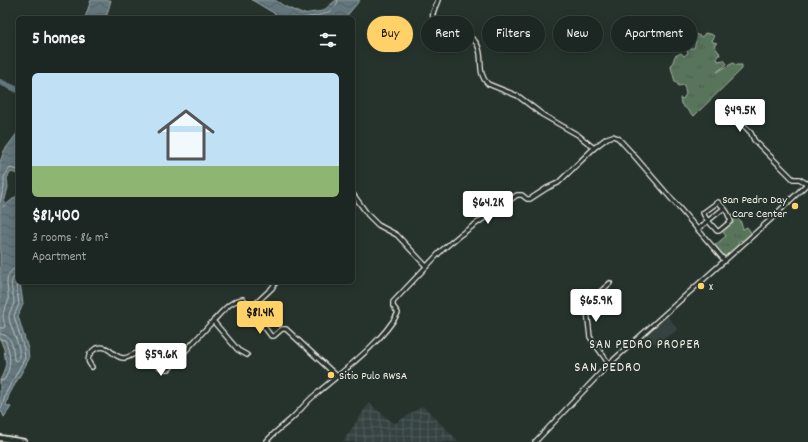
<!DOCTYPE html>
<html lang="en">
<head>
<meta charset="utf-8">
<style>
  body { margin:0; font-family:Dekko,sans-serif; background:#29322f; color:#f1f3f6; height:100vh; display:flex; flex-direction:column; font-size:15px; white-space:nowrap }
  * { box-sizing:border-box; margin:0 }
  p { font-size:13px; color:#a0a5a5 }
  .icon { flex:none; width:22px; height:22px; fill:none; stroke:currentColor; stroke-width:2; stroke-linecap:round; stroke-linejoin:round }
  .map { position:relative; flex:1; overflow:hidden }
  .drawer { position:absolute; left:16px; top:16px; width:339px; height:268px; display:flex; flex-direction:column; background:#1c2622; border-radius:6px; box-shadow:0 2px 10px #0003,0 0 0 1px #3a4340 }
  .drawer>* { flex:none }
  .top-card { position:absolute; left:367px; top:16px; width:380px; height:36px; display:flex; gap:8px }
  .price { position:absolute; translate:-50% -34px; padding:0 9px; border-radius:4px; background:#fff; color:#222; font-size:13px; line-height:26px; filter:drop-shadow(0 1px 2px #0008) }
  .price::after { content:''; position:absolute; left:50%; top:24px; width:12px; height:9px; margin-left:-6px; background:inherit; clip-path:polygon(0 0,100% 0,50% 100%) }
  .price.active { background:#ffd166; color:#111 }
  ul { padding:0; list-style:none }
  li { display:grid; align-content:center; gap:8px; height:212px; padding:0 16px }
  li span { display:grid; place-items:center; height:124px; border-radius:6px; color:#555 }
  li>.icon { margin-inline-start:auto }
  span .icon { width:72px; height:72px; fill:#fffc; stroke-width:1 }
  li b { font-size:17px }
  h2 { display:flex; justify-content:space-between; align-items:center; height:48px; padding:0 16px; font-size:17px }
  .chip { padding:0 14px; border-radius:18px; background:#1c2622; box-shadow:0 2px 10px #0003,0 0 0 1px #3a4340; font-size:14px; line-height:36px }
  .chip.active { background:#ffd166; color:#111 }
  .map>svg:first-child { display:block }
</style>
</head>
<body>
<div class="map">
<svg width="808" height="442" viewBox="0 0 808 442">
  <defs>
    <pattern id="industrial-grid" width="8" height="8" patternUnits="userSpaceOnUse"><rect width="8" height="8" fill="#344241"/><path d="M0 4h8M4 0v8" fill="none" stroke="#525e5c"/></pattern>
    <pattern id="grass-tufts" width="24" height="20" patternUnits="userSpaceOnUse"><rect width="24" height="20" fill="#58745b"/><path d="M3 7l-1-3M5 7V3M7 7l1-3M15 17l-1-3M17 17v-4M19 17l1-3" fill="none" stroke="#505c4f"/></pattern>
    <pattern id="water-waves" width="16" height="10" patternUnits="userSpaceOnUse"><rect width="16" height="10" fill="#63777d"/><path d="M0 5q4-4 8 0t8 0" fill="none" stroke="#566062"/></pattern>
  </defs>
  <rect width="100%" height="100%" fill="#26332d"/>
  <filter id="ink" filterUnits="userSpaceOnUse"><feTurbulence type="fractalNoise" baseFrequency=".025" numOctaves="2"/><feDisplacementMap in="SourceGraphic" scale="8" xChannelSelector="R" yChannelSelector="G"/><feConvolveMatrix kernelMatrix="1 2 1 2 8 2 1 2 1" color-interpolation-filters="sRGB"/></filter>
  <g filter="url(#ink)">
    <polygon fill="#344241" points="667,315 678,330 655,344 645,334"/>
    <polygon fill="url(#industrial-grid)" points="369,403 394,424 423,406 459,442 343,442"/>
    <g fill="url(#grass-tufts)" stroke="#a6b2a2">
      <polygon points="705,33 713,35 714,38 712,40 713,42 717,43 714,45 717,50 719,52 720,55 718,55 717,58 718,61 724,60 727,64 717,72 733,63 736,65 742,65 742,69 694,116 681,104 680,98 683,99 686,94 684,85 678,86 678,84 675,82 671,67 675,56 681,53 684,56 688,53 686,49 688,48 694,48 696,41 692,40 692,37 695,34 702,37"/>
      <polygon points="737,218 740,220 743,229 747,227 753,235 743,242 741,240 738,242 740,246 725,259 714,246 726,236 722,231"/>
    </g>
    <g fill="url(#water-waves)" stroke="#9da8a8">
      <polygon points="91,0 111,0 106,18 85,18"/>
      <polygon points="252,0 275,0 284,6 302,14 323,11 336,0 360,0 345,18 282,18"/>
      <polygon points="18,132 18,174 11,172 7,178 8,187 3,207 18,195 18,282 20,282 23,304 18,316 28,349 29,359 9,395 6,405 11,407 4,417 2,412 0,412 0,380 3,374 6,364 4,349 0,339 0,162 4,151"/>
    </g>
    <g fill="none" stroke-linecap="round" stroke-linejoin="round">
      <g stroke="#bac0bd" stroke-width="1">
        <path d="M303,18C314,16 336,15 338,0"/>
        <polyline points="0,202 4,187 4,177 10,168 18,170"/>
        <path d="M0,328H4L5,326C3,319 2,314 5,308C6,306 7,304 8,302C10,289 0,274 18,267"/>
        <path d="M0,334C13,335 13,349 14,360L17,361C25,349 9,329 9,316C9,311 14,307 14,302C14,292 6,280 18,274"/>
        <path d="M0,339L5,340C11,352 12,369 4,380L0,381"/>
        <polyline points="0,408 2,407 6,393 25,358 24,349 14,316 19,304 16,283 18,279"/>
      </g>
      <polyline stroke="#63777d" stroke-width="6" points="0,82 18,90"/>
      <defs>
        <g id="minor">
          <path d="M438,0C436,7 430,14 434,20C441,23 447,27 453,30C464,35 476,37 479,49C483,62 477,73 488,84L518,96L543,115L578,135L594,148"/>
          <polyline points="736,117 751,133 754,140 793,179 799,179 808,184"/>
          <polyline points="353,194 368,215 378,225 397,235 426,266"/>
          <path d="M698,229L724,208L727,212L731,221L719,231H717C712,225 706,220 703,213L718,202L724,208"/>
          <polyline points="250,309 272,288 276,282"/>
          <path d="M247,355L238,350L213,321C221,313 231,300 243,299L246,302L271,336H274L282,329H286L337,376"/>
          <polyline points="609,364 590,337 587,311 588,304 598,294 610,283"/>
          <path d="M92,367C89,363 87,361 89,356C90,353 92,351 95,349C108,342 112,357 123,358C130,359 134,351 141,353L163,369H169L213,321"/>
          <path d="M266,442C275,431 281,428 291,419C299,412 306,402 315,395C341,372 381,344 398,313L393,306V302L442,250L460,235L517,195H522L527,199H530L547,188L558,183L594,148L607,138L613,136L618,138L630,151L725,261"/>
          <polyline points="535,442 609,364 770,220 808,183"/>
        </g>
        <polyline id="major" points="0,438 24,442"/>
      </defs>
      <use href="#minor" stroke="#f4f1e8" stroke-width="6"/>
      <use href="#major" stroke="#f4f1e8" stroke-width="8"/>
      <use href="#minor" stroke="#26332d" stroke-width="3.5"/>
      <use href="#major" stroke="#26332d" stroke-width="4.5"/>
    </g>
  </g>
  <g fill="#ffd166" stroke="#26332d" stroke-width="1.5">
    <circle cx="795" cy="206" r="4"/>
    <circle cx="701" cy="286" r="4"/>
    <circle cx="331" cy="375" r="4"/>
  </g>
  <g text-anchor="middle" stroke-width="3.5" stroke-linejoin="round" paint-order="stroke">
    <g font-size="12" fill="#f4f1e8" stroke="#26332d" text-anchor="start">
      <text x="787" y="203" text-anchor="end">San Pedro Day<tspan x="787" dy="14">Care Center</tspan></text>
      <text x="709" y="290">X</text>
      <text x="339" y="379">Sitio Pulo RWSA</text>
    </g>
    <g font-size="13" letter-spacing="1" fill="#f4f1e8" stroke="#26332d">
      <text x="645" y="348">SAN PEDRO PROPER</text>
    </g>
    <g font-size="14" letter-spacing="1" fill="#f4f1e8" stroke="#26332d">
      <text x="608" y="371">SAN PEDRO</text>
    </g>
  </g>
</svg>
<b class="price" style="left:740px;top:133px">$49.5K</b>
<b class="price" style="left:488px;top:225px">$64.2K</b>
<b class="price" style="left:596px;top:323px">$65.9K</b>
<b class="price active" style="left:260px;top:335px">$81.4K</b>
<b class="price" style="left:161px;top:377px">$59.6K</b>
<div class="top-card">
<a class="chip active">Buy</a>
<a class="chip">Rent</a>
<a class="chip">Filters</a>
<a class="chip">New</a>
<a class="chip">Apartment</a>
</div>
<section class="drawer">
<h2>5 homes<svg class="icon" aria-label="filters" viewBox="0 0 24 24"><path d="M4 7h16M4 17h16"/><circle cx="9" cy="7" r="2"/><circle cx="15" cy="17" r="2"/></svg></h2>
<ul>
<li><span style="background:linear-gradient(#bfe0f5 75%,#8fb573 0)"><svg class="icon" aria-label="home" viewBox="0 0 24 24"><path d="M3 11l9-7 9 7M6 9v11h12V9"/></svg></span><div><b>$81,400</b><p>3 rooms · 86 m²</p><p>Apartment</p></div></li>
</ul>
</section>
</div>
</body>
</html>
